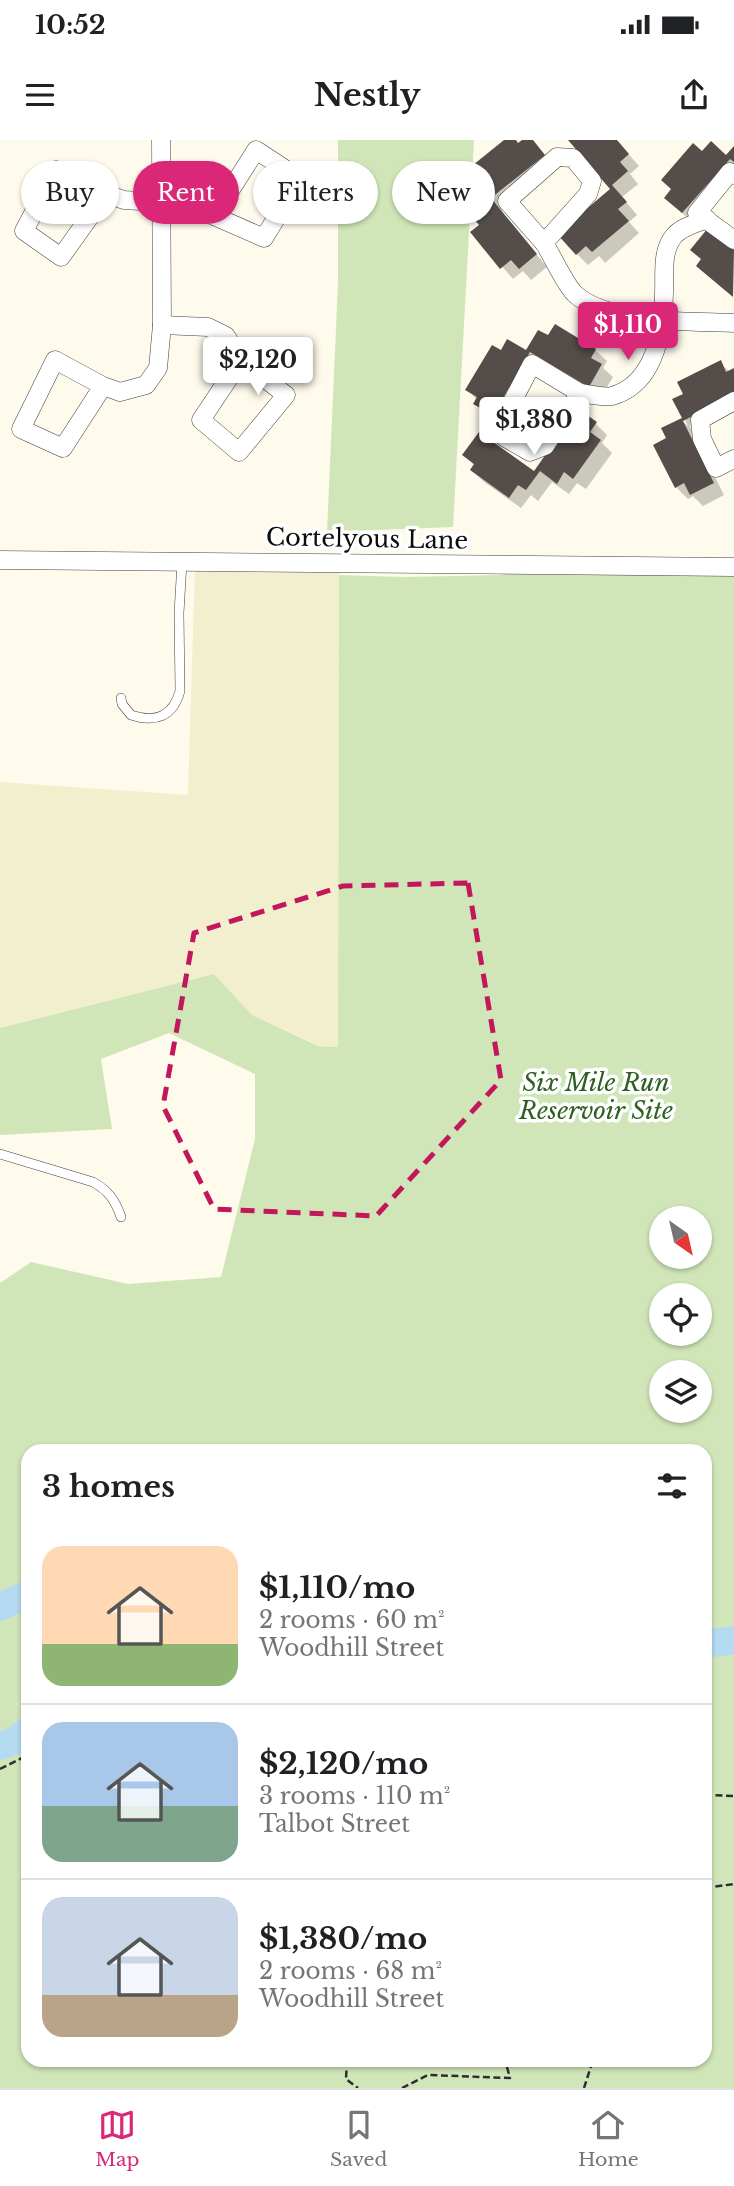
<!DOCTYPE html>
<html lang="en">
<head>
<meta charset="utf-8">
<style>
  body { margin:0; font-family:"Libre Baskerville",serif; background:#f2f2f2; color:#202124; height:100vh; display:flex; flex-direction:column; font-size:26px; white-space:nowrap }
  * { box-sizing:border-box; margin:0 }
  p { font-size:23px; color:#757577 }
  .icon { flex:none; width:38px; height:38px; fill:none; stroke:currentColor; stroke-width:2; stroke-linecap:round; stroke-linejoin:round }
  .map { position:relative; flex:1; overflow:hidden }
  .details { position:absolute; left:21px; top:1304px; width:691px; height:623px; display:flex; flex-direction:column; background:#fff; border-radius:21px; box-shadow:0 2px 5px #0004 }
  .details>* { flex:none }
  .hud { position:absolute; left:21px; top:21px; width:693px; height:63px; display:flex; gap:14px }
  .needle { width:46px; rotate:146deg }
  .buttons { position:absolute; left:649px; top:1066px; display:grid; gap:14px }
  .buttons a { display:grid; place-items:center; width:63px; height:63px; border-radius:50%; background:#fff; box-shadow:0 2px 5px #0004; font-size:35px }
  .price { position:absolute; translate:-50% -60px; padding:0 16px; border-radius:7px; background:#fff; color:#222; font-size:23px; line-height:46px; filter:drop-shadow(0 2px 4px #0008) }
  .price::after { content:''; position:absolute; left:50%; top:42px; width:21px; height:16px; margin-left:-10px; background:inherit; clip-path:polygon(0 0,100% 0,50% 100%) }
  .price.current { background:#db2777; color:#fff }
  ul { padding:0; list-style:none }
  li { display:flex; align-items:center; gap:21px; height:175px; padding:0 21px }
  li+li { border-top:2px solid #e0e0e0 }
  li span { display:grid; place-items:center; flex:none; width:196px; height:140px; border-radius:21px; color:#555 }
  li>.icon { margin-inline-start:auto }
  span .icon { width:84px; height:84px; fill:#fffc; stroke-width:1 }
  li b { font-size:30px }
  h2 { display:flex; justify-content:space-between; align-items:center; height:84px; padding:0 21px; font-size:30px }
  .pill { padding:0 24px; border-radius:32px; background:#fff; box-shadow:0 2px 5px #0004; font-size:24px; line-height:63px }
  .pill.current { background:#db2777; color:#fff }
  .status { display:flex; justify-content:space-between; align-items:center; height:49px; padding:0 35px; background:#fff; direction:ltr }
  .status svg { height:19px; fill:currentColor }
  header { display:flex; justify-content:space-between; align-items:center; height:91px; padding:0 21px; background:#fff; font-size:32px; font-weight:700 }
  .tabs { display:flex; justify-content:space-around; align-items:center; height:98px; border-top:2px solid #e0e0e0; background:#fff; font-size:19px; color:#757577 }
  .tabs a { display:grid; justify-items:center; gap:4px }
  .tabs .current { color:#db2777 }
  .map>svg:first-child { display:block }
</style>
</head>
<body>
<div class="status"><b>10:52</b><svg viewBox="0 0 49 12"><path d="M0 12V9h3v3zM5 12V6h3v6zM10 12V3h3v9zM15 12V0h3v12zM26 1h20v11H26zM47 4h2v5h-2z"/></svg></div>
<header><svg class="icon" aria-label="menu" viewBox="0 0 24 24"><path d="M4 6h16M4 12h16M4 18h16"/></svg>Nestly<svg class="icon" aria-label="share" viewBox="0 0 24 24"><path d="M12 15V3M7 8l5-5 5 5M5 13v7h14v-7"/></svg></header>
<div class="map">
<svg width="734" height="1948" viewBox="0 0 734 1948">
  <rect width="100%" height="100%" fill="#fefaec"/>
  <polygon fill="#f2efce" points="195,425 339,426 338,907 319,906 252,875 214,834 0,888 0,642 188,655"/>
  <g fill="#d0e6b8" fill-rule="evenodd">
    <polygon points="338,0 474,0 453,387 327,392 338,143"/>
    <path d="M503,428L734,431V1948H0V1143L31,1122L128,1144L221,1137L255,999V934L169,893L101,919L112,989L0,995V888L214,834L252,875L318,906L338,907L339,435L404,437L503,435ZM662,1078H700V1116H662ZM662,1155H700V1194H662ZM662,1232H700V1270H662ZM28,1311H705V1920H28Z"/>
  </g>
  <g fill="#0003">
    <polygon points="507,0 514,0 519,4 524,0 531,0 555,27 501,71 547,127 531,140 523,131 513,139 472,92 482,85 490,60 484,36"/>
    <polygon points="570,0 616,0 639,26 630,34 638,44 622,57 637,75 629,82 639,93 605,123 599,116 588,125 577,114 612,49"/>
    <polygon points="734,9 734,38 694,84 678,69 702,13 727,17"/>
    <polygon points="538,192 595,210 607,221 603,228 613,237 601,257 542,222 505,286 487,275 475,263 477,260 467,249 501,212 527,212"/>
    <polygon points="720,223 730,232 734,230 734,272 696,291 689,285 724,355 703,366 693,356 688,359 676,347 669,299 681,280 688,286 675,260 685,255"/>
    <polygon points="578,271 596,284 607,295 602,303 612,313 586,349 577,343 569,354 552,342 538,361 531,355 521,368 484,342 472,330 475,326 464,315 534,333"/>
  </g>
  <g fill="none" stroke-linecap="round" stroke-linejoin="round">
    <g stroke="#b4dbf2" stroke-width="28">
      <polyline points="0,1467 28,1454"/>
      <polyline points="705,1504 734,1500"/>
      <polyline points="0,1606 12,1602 28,1591"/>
    </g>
  </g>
  <g fill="#544d49">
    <polygon points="504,0 516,0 518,3 522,0 533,0 545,15 491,58 537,114 519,129 511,120 500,129 470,92 479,85 470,74 487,60 473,43 482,36 473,25"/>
    <polygon points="568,0 617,0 629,14 620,22 628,31 612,45 627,62 618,69 629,81 592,112 586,106 576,115 557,94 610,49"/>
    <polygon points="711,1 726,15 734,6 734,22 730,19 682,73 664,58 671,49 661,40 693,3 702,11"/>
    <polygon points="708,88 734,110 733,157 696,126 701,119 690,110"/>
    <polygon points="555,184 596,209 591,218 602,224 589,247 530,212 493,275 473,264 477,257 465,250 492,205 501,210 507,199 526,210 538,190 548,195"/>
    <polygon points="721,220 726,232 734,228 734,255 683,281 714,343 690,355 684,343 675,348 653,305 666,298 661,288 682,278 672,259 683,254 677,242"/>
    <polygon points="578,269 597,282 590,292 601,300 573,339 564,332 557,344 540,331 526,350 518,345 509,358 470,330 474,324 462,315 479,292 534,331"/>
  </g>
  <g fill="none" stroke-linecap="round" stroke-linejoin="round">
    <defs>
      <g id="service">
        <path d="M121,558L122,564L131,575C155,583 173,577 180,551L179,473L182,422"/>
        <path d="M0,1014L93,1042C109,1051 115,1060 121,1077"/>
      </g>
      <g id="minor">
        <polygon points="256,10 300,39 264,98 214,76"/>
        <polygon points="557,17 573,18 592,41 588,54 544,103 507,61"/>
        <polygon points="56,30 106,54 61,117 24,91"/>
        <polyline points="734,35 730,32 697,73 734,100"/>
        <polyline points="106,54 124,60 187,64 214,76"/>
        <path d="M544,103C552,115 565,145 575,154C607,184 691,181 734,183"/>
        <polyline points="162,185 208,187 226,196 241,220"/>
        <polygon points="55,220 103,246 63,308 21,289"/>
        <polygon points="241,220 286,255 239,312 201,280"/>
        <polygon points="532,224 580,253 545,306 530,312 504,297 500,285"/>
        <polyline points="103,246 120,252 146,245 158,228 162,185 161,0"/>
        <path d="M580,253C589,254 603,258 612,256C655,244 663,191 664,153C665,135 661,111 674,96C681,87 697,83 707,79"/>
        <polyline points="734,261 700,280 702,299 716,328 734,319"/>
        <polyline points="0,420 734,427"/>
      </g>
    </defs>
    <use href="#service" stroke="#3f3f3f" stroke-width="10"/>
    <use href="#minor" stroke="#3f3f3f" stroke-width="19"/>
    <g stroke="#2e2e2e" stroke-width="2.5" stroke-dasharray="7 3.5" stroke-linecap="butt">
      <polyline points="0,1629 28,1615"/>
      <polyline points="705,1655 734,1656"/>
      <polyline points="705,1748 734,1744"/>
      <polyline points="347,1920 346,1939 358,1948"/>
      <polyline points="402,1948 428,1935 510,1938 505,1920"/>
      <polyline points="584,1948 593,1920"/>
    </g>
    <use href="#service" stroke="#fff" stroke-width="9"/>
    <use href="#minor" stroke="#fff" stroke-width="18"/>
  </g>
  <path fill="none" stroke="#c2185b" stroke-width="5" stroke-dasharray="14 9" stroke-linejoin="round" d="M468,743L501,940L376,1076L214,1069L163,966L194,793L343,746Z"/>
  <g text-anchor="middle" stroke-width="7" stroke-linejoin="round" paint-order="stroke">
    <g font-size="24" fill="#0c0c0c" stroke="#fff">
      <text transform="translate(367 399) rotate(1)" y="8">Cortelyous Lane</text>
    </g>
    <g font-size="24" font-style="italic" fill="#2e6021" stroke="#fff">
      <text x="596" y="951">Six Mile Run<tspan x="596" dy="28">Reservoir Site</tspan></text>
    </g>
  </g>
</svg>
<div class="buttons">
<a><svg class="needle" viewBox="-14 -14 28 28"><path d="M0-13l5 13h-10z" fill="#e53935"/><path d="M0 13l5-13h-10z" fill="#757577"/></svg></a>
<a><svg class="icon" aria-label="locate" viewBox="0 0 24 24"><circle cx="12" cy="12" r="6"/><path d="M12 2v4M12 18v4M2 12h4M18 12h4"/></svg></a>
<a><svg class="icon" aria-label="layers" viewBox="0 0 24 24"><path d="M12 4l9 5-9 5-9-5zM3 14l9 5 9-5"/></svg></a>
</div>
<b class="price current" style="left:628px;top:222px">$1,110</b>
<b class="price" style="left:258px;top:257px">$2,120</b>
<b class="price" style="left:534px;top:317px">$1,380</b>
<div class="hud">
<a class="pill">Buy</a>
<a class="pill current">Rent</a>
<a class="pill">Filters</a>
<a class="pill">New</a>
</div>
<section class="details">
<h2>3 homes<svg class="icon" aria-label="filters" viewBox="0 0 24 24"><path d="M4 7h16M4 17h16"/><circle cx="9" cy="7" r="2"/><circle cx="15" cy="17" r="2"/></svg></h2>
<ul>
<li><span style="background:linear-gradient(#ffd9b3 70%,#8fb573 0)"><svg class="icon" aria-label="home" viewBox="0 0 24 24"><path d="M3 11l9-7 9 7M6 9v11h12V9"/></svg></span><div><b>$1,110/mo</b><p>2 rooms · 60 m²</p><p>Woodhill Street</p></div></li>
<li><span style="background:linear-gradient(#a9c7e8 60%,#7fa58c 0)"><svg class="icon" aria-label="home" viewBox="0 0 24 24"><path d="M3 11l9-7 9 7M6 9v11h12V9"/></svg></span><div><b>$2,120/mo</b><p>3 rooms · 110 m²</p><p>Talbot Street</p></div></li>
<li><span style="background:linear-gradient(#c9d6e8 70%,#b9a48a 0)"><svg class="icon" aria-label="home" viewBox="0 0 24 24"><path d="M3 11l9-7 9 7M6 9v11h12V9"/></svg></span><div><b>$1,380/mo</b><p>2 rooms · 68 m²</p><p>Woodhill Street</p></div></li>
</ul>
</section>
</div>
<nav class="tabs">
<a class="current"><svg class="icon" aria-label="map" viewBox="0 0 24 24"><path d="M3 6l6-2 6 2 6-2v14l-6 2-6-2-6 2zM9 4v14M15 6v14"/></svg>Map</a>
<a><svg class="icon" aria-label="saved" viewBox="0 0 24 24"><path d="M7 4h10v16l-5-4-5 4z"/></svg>Saved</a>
<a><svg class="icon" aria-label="home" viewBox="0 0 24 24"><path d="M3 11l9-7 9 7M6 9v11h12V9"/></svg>Home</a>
</nav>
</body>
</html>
